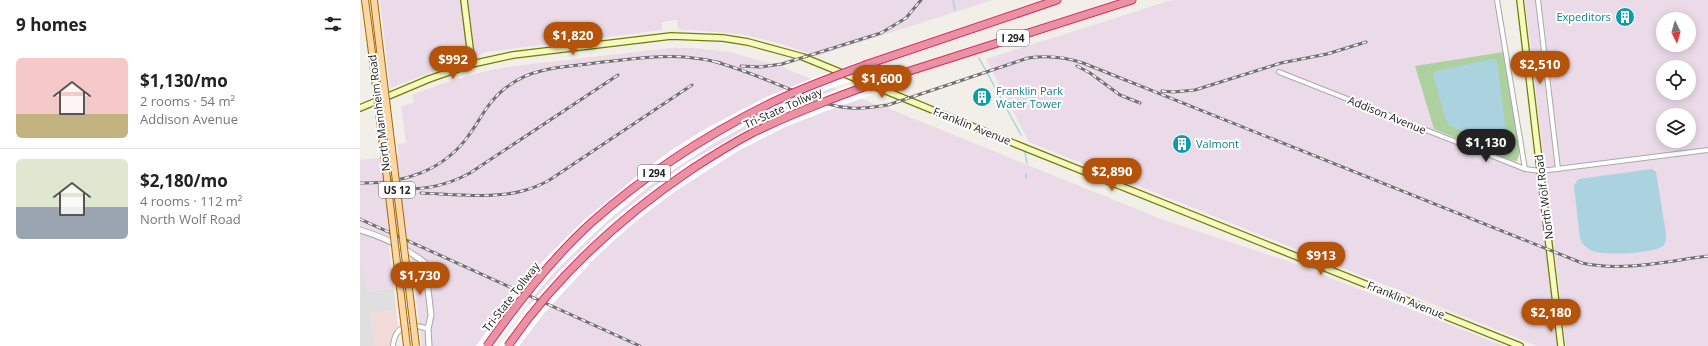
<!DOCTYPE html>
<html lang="en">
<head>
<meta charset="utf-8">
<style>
  body { margin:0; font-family:"Open Sans",sans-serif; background:#f6f6f6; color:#222; height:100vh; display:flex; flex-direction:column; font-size:15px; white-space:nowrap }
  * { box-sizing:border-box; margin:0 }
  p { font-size:13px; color:#767676 }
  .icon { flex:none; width:22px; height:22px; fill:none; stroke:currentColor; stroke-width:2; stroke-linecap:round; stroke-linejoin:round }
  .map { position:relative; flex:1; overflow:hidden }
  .drawer { display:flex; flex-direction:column; background:#fff; width:360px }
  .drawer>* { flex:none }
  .needle { width:26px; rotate:175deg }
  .tools { position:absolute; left:1296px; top:12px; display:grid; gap:8px }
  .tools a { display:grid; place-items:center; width:40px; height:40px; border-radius:50%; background:#fff; box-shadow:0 2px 10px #0003; font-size:20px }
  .price { position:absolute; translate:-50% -34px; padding:0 9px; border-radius:14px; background:#b45309; color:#fff; font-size:13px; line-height:26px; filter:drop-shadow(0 1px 2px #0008) }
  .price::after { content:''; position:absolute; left:50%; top:24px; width:12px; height:9px; margin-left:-6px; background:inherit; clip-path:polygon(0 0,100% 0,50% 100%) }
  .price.on { background:#222; color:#fff }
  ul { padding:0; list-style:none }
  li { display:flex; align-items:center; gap:12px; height:100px; padding:0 16px }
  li+li { border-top:1px solid #e0e0e0 }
  li span { display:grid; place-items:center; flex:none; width:112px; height:80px; border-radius:6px; color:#555 }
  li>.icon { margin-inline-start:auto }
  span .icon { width:48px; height:48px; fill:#fffc; stroke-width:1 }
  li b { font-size:17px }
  h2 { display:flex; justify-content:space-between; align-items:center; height:48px; padding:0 16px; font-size:17px }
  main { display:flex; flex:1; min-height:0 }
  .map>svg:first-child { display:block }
</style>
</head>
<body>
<main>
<section class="drawer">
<h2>9 homes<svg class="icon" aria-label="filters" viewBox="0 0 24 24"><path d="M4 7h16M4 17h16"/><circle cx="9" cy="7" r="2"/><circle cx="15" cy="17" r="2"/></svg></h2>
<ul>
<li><span style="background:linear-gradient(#f6c9c9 70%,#c2b280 0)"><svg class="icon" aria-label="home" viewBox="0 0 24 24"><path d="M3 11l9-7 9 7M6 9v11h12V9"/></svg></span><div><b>$1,130/mo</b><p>2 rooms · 54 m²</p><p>Addison Avenue</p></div></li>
<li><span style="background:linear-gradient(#dfe7d0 60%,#9aa5b1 0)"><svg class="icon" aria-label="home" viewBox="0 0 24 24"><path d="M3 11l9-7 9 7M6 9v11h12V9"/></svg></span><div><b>$2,180/mo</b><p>4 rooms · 112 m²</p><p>North Wolf Road</p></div></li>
</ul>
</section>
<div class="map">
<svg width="1348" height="346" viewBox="0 0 1348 346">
  <rect width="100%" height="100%" fill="#f2efe9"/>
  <polygon fill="#e0dfdf" points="0,268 4,269 7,291 34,288 36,310 11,313 15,346 0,346"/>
  <polygon fill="#f2dad9" points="36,310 38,328 30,346 15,346 11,313"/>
  <g fill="#ebdbe8" fill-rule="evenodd">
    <polygon points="20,0 633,0 457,56 418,43 381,34 318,29 317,20 302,22 302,30 126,52 30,88"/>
    <polygon points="812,0 1136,0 1160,151 1157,161 1160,170 1179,173 1197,346 1177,346 669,142 626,59"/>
    <path d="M1165,0H1348V346H1206ZM1303,19H1329V45H1303ZM1303,67H1329V93H1303ZM1303,115H1329V141H1303Z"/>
    <polygon points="312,48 334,48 369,52 412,64 422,62 424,68 517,105 526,103 530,109 801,219 930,262 1144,346 159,346 185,312 153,296 116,346 62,346 50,249 23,235 0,227 0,160 39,156 37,144 46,143 41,106 54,103 52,95 84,83 126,71 153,66"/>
    <polygon points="0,232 19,238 28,242 34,288 7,291 4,269 0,268"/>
  </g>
  <polygon fill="#add19e" points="1144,52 1160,151 1157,161 1149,160 1074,129 1055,66"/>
  <g fill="#aad3df">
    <polygon points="1133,59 1137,61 1147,142 1145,147 1140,148 1090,126 1085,118 1073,75 1075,71"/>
    <path d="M1292,169L1296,172L1306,234C1306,238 1306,243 1303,246C1292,254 1242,256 1230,250C1225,247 1222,243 1220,239L1214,185L1219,179Z"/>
  </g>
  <g fill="#fff">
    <polygon points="501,61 523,70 463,91 407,114 354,143 289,186 244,224 197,269 166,305 135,346 116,346 152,296 177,267 223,221 282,172 313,149 349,127 404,98 458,76"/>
    <polygon points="526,72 549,82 466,111 425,127 378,151 314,192 276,221 239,254 185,312 159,346 139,346 169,306 200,271 248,224 294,187 326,164 393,125 448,100"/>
  </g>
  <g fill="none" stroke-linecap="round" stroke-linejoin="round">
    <g stroke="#aad3df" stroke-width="1.5">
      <polyline points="593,0 595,10"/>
      <polyline points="619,58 661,135"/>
      <polyline points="665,152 667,163"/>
      <polyline points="666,178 666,174"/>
    </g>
    <defs>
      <g id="minor">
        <polyline points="1137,0 1165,169"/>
        <polyline points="1178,0 1198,169"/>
        <polyline points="919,72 1165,169 1181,171 1348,150"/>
        <path d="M33,346C35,324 50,323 68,329"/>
      </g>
      <path id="tertiary" d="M0,230C24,237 46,248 65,263L71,315L68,329L69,346"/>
      <g id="secondary">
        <polyline points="104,0 112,64"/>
        <polyline points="1160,0 1201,346"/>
        <polyline points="0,108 69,79 112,64 153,55 311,36 363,38 388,42 443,57 658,145 1160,346"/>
      </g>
      <g id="primary">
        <polyline points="5,0 11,45"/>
        <polyline points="14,0 18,34"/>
      </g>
      <g id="motorway">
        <polyline points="508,64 697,0"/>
        <polyline points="534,76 772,0"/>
      </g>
    </defs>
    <use href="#minor" stroke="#a9a9a9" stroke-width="6"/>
    <use href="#tertiary" stroke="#a9a9a9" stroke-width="7"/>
    <use href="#secondary" stroke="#707d05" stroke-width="8"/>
    <use href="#primary" stroke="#a06b00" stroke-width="8"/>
    <use href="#motorway" stroke="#dc2a67" stroke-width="9"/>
    <use href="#minor" stroke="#fff" stroke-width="4"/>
    <use href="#tertiary" stroke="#fff" stroke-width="5"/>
    <use href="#secondary" stroke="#f7fabf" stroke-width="5.5"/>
    <use href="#primary" stroke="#fcd6a4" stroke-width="6"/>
    <use href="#motorway" stroke="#e892a2" stroke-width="7"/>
    <defs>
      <g id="rail">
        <path d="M356,62C381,69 405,79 429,89C448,97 469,107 491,108C503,109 515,107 528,105L668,58C687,55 705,57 723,63L1222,263C1263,272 1307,261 1348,256"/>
        <polyline points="381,66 400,67 422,64 521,33 546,18 561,0"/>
        <polyline points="717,66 730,73 760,95 780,103"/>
        <polyline points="802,91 813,92 835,90 921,63 967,54 1006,42"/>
        <path d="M0,183C42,184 84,171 109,135C120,120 128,102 143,90C154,81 167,74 181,71C198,66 217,66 235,63C265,60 295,55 325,57C337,58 349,60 361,63"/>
        <path d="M24,189C56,190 81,189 110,173L258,75"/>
        <path d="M61,193C90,194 135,199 162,191C171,189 180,185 188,181L332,85"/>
        <polyline points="0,219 280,346"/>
      </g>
    </defs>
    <use href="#rail" stroke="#707070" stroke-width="3"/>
    <use href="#rail" stroke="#fff" stroke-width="1.5" stroke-dasharray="4.5" stroke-linecap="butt"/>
    <defs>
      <g id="primary-bridge">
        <polyline points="18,34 56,346"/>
        <polyline points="11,45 47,346"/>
      </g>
      <g id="motorway-bridge">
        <path d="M127,346C158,302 192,258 232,222C284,176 343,137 405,106C438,89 473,77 508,64"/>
        <path d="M148,346C197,275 261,217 332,169C352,156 373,143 394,132C440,110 487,93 534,76"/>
      </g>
    </defs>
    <use href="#primary-bridge" stroke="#a06b00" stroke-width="8" stroke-linecap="butt"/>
    <use href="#motorway-bridge" stroke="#dc2a67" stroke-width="9" stroke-linecap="butt"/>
    <use href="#primary-bridge" stroke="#fcd6a4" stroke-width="6"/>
    <use href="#motorway-bridge" stroke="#e892a2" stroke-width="7"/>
  </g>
  <defs>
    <symbol id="building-disc" viewBox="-11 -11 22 22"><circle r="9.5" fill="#0f9aa8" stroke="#fff"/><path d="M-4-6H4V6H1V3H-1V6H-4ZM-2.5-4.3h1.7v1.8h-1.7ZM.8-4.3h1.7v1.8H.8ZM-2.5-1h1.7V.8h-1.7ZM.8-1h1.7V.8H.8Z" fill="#fff"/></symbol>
  </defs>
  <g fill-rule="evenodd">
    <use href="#building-disc" x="1254" y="6" width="22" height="22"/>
    <use href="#building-disc" x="611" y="86" width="22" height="22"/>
    <use href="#building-disc" x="811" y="133" width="22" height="22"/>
  </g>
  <g text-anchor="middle" stroke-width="4" stroke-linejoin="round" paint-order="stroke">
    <g fill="#fff" stroke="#646464" stroke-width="1">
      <rect x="637" y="30" width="32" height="16" rx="3"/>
      <rect x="278" y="165" width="32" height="16" rx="3"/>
      <rect x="19" y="182" width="36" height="16" rx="3"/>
    </g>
    <g font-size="10" font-weight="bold" fill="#222">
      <text x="653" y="42">I 294</text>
      <text x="294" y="177">I 294</text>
      <text x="37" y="194">US 12</text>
    </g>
    <g font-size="11" fill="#0d838f" stroke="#fff" text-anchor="start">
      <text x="1251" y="21" text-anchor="end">Expeditors</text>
      <text x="636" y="95">Franklin Park<tspan x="636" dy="13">Water Tower</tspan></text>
      <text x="836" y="148">Valmont</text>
    </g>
    <g font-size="11" fill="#222" stroke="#fff">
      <text transform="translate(423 108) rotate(-24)" y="4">Tri-State Tollway</text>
      <text transform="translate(19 113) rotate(-97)" y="4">North Mannheim Road</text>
      <text transform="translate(1027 115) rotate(22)" y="4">Addison Avenue</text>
      <text transform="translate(612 126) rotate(22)" y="4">Franklin Avenue</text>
      <text transform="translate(1184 197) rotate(-97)" y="4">North Wolf Road</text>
      <text transform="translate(151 297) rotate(-52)" y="4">Tri-State Tollway</text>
      <text transform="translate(1046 300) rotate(22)" y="4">Franklin Avenue</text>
    </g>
  </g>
</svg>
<div class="tools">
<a><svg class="needle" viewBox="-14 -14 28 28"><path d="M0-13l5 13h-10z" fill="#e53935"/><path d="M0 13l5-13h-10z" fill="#767676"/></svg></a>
<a><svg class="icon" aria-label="locate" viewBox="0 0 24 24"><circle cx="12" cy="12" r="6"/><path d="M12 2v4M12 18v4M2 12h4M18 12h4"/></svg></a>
<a><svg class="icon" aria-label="layers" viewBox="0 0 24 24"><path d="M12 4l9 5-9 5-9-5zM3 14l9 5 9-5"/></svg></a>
</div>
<b class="price" style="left:213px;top:56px">$1,820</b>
<b class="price" style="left:93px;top:80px">$992</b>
<b class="price" style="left:1180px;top:85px">$2,510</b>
<b class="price" style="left:522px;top:99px">$1,600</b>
<b class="price on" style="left:1126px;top:163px">$1,130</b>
<b class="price" style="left:752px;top:192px">$2,890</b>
<b class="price" style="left:961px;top:276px">$913</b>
<b class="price" style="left:60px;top:296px">$1,730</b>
<b class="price" style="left:1191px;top:333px">$2,180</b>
</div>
</main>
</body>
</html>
